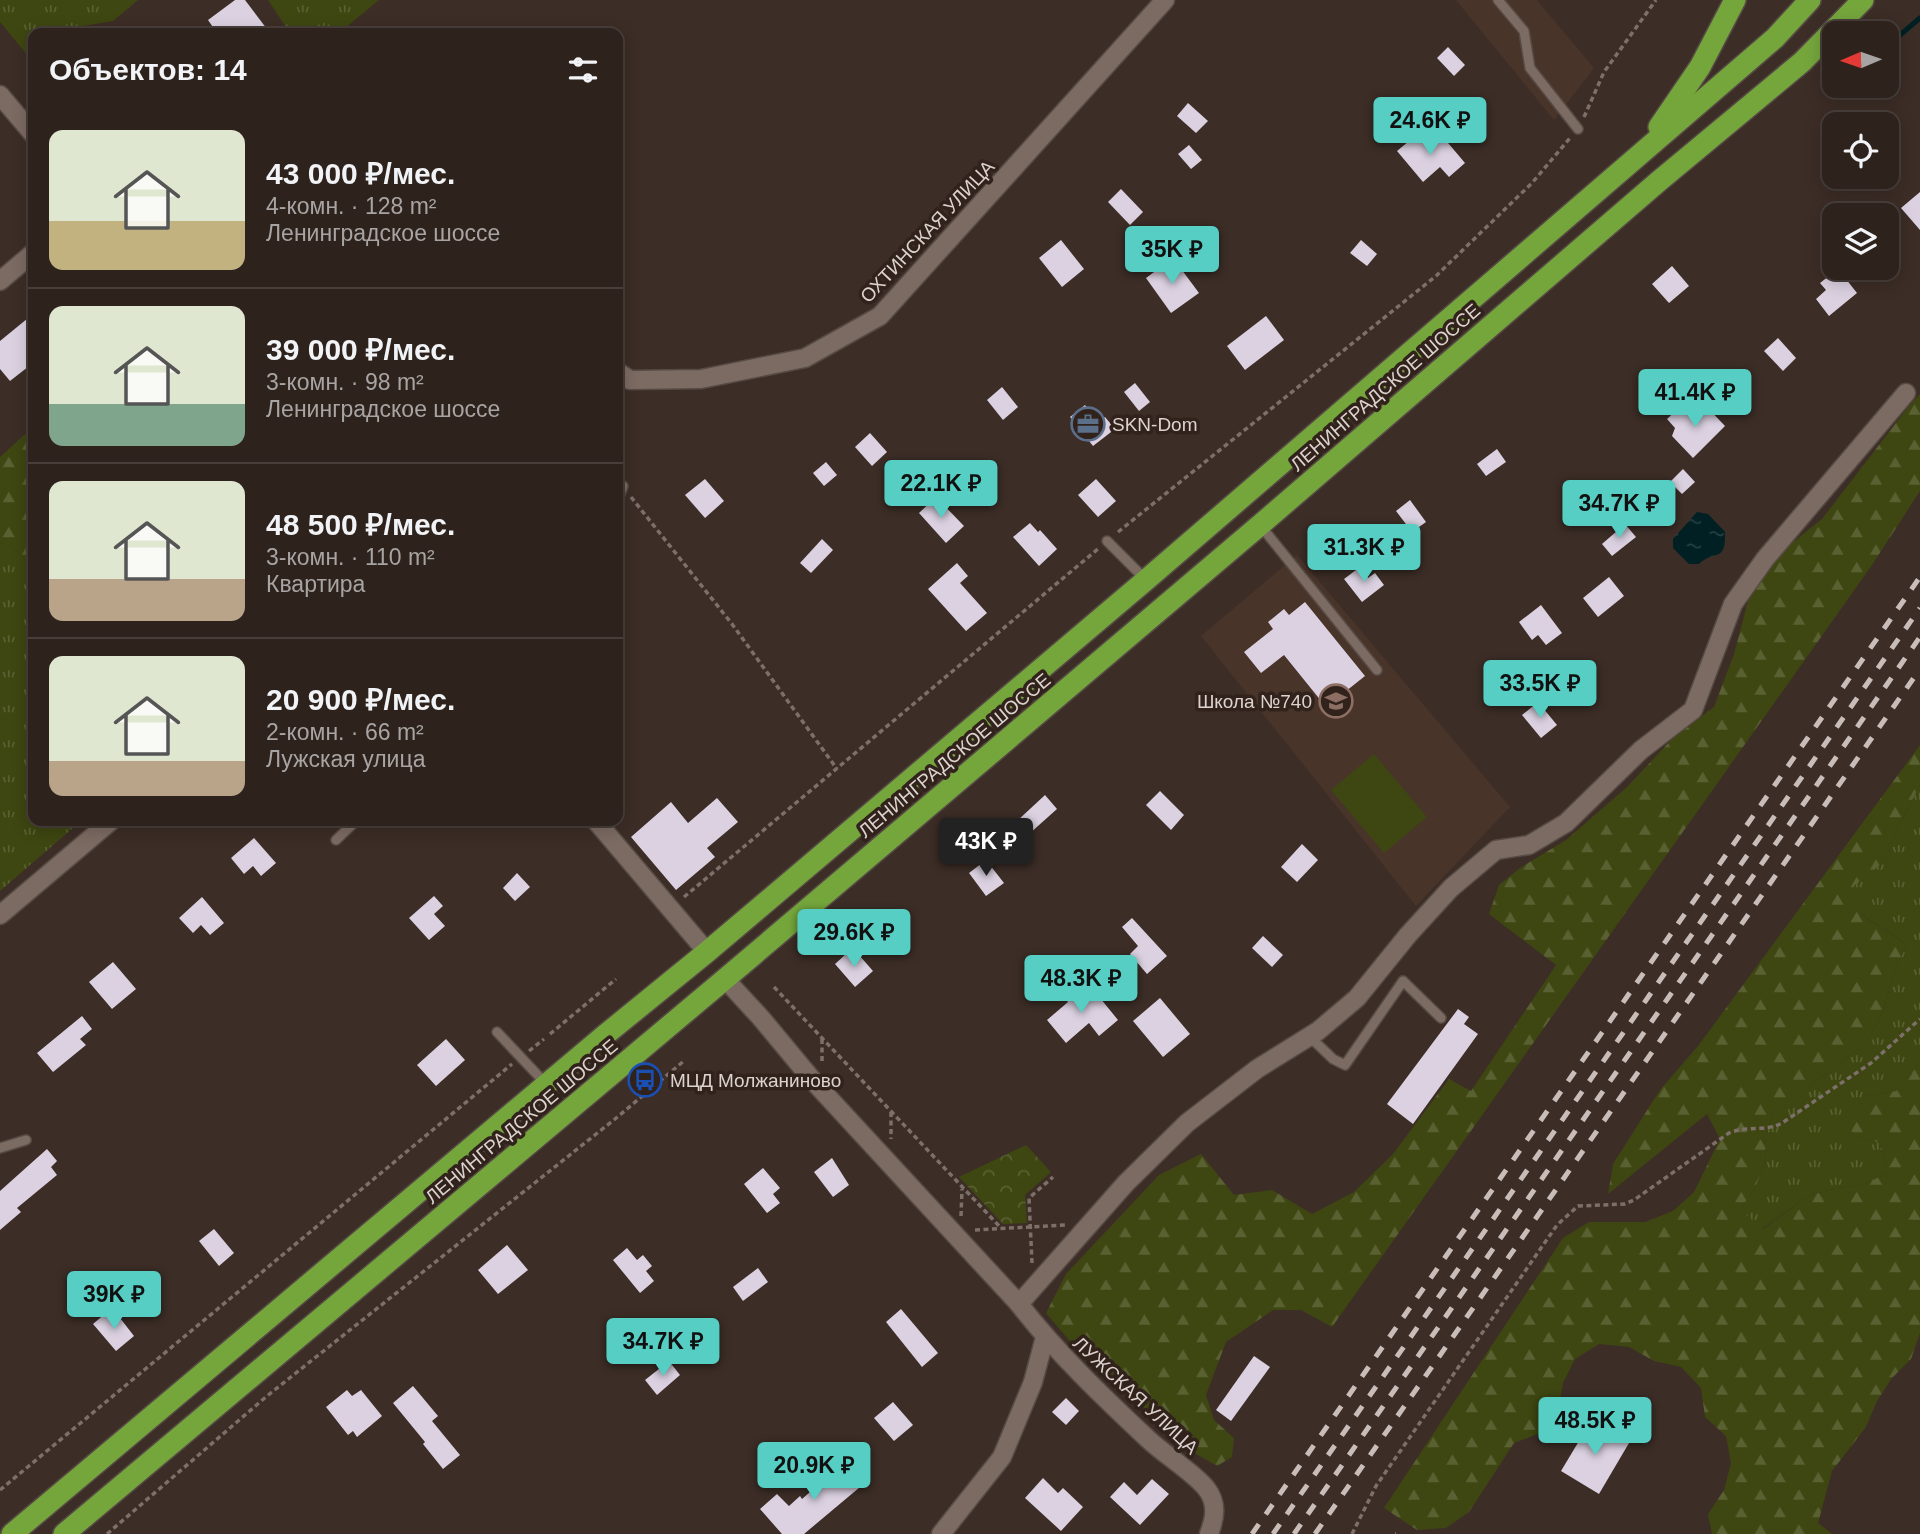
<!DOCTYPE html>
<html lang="ru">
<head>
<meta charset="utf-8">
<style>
  body { margin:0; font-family:Arial,sans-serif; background:#392f29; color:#f1f3f6; height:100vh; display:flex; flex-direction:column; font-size:26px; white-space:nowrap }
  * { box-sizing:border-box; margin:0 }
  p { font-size:23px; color:#a7a4a3 }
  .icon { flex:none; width:38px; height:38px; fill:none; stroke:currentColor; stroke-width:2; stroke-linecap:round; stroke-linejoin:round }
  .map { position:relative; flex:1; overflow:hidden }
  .drawer { position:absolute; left:28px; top:28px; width:595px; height:798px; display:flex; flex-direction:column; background:#2d221c; border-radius:14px; box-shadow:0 4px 18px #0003,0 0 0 2px #483f3b }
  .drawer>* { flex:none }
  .needle { width:46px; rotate:268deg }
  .controls { position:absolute; left:1822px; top:21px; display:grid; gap:14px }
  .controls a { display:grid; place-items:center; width:77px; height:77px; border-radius:14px; background:#2d221c; box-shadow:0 4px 18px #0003,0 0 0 2px #483f3b; font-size:35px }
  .price { position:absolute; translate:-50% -60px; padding:0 16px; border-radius:7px; background:#56cec3; color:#111; font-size:23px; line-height:46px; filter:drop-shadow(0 2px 4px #0008) }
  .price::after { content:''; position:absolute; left:50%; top:42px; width:21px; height:16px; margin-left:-10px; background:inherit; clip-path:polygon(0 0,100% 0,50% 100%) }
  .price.on { background:#222; color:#fff }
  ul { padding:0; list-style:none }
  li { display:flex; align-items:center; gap:21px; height:175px; padding:0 21px }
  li+li { border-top:2px solid #483f3b }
  li span { display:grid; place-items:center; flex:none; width:196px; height:140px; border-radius:14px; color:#555 }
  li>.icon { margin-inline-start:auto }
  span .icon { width:84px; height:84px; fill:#fffc; stroke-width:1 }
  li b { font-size:30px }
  h2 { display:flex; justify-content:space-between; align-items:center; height:84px; padding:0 21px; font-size:30px }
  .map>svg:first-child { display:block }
</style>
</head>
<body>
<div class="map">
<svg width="1920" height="1534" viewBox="0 0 1920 1534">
  <defs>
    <pattern id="grass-tufts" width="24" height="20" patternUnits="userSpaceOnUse" patternTransform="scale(1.75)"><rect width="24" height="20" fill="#3e4611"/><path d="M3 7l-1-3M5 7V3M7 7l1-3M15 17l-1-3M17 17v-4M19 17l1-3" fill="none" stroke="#596032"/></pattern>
    <pattern id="forest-firs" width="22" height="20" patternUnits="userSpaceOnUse" patternTransform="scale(1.75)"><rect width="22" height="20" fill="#3e4611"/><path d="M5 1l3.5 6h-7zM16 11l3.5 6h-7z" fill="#596032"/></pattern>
    <pattern id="park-crowns" width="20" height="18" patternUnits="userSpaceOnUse" patternTransform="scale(1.75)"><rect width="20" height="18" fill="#3e4611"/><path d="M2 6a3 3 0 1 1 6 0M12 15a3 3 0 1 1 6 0" fill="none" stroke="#596032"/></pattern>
    <pattern id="water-ripples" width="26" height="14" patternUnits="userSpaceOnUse" patternTransform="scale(1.75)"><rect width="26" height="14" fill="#002023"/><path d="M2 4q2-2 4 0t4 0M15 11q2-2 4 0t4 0" fill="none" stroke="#254042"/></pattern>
  </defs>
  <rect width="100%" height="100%" fill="#3c2d26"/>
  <g fill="#49342a">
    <polygon points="1456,0 1537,0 1594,68 1554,120"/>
    <polygon points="1297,555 1510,807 1416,906 1201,636"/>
  </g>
  <g fill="url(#grass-tufts)">
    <polygon points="0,0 138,0 113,21 77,27 70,33 33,33 33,56 29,57 0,22"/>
    <polygon points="268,0 379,0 339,33 290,33"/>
    <polygon points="0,543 11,546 33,567 33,821 81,821 0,891"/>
    <path d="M1920,785V1061L1896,1091L1867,1096L1854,1136L1880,1143L1889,1172L1863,1185L1836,1188L1808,1196L1762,1229L1740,1210L1755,1188L1765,1162L1766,1134L1775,1109L1846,1059L1867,1041L1881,1015L1898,963L1907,945C1884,927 1861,917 1839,897L1885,861L1895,834Z"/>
  </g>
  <g fill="url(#forest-firs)">
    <polygon points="1920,394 1920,491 1872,565 1332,1327 1301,1310 1273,1310 1226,1342 1206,1395 1214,1420 1234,1438 1232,1457 1217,1466 1181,1445 1147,1410 1080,1353 1046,1313 1066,1274 1159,1175 1201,1154 1234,1195 1272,1190 1312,1214 1354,1192 1393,1154 1449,1079 1471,1091 1556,965 1489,914 1499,885 1520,868 1566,840 1627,787 1673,738 1714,707 1734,654 1748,601 1763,577 1779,553 1822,519 1909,406"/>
    <polygon points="33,427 33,567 11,546 0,543 0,457"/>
    <path d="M1920,745V785L1895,834L1885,861L1840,897C1860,917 1885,928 1907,945L1898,963L1881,1015L1867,1041L1846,1059L1775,1109L1766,1134L1765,1162L1755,1188L1740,1210L1763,1229L1808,1196L1836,1188L1863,1185L1889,1172L1880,1143L1854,1136L1841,1109L1867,1096L1896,1091L1920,1061V1333L1911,1359L1892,1378L1877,1401L1866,1427L1832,1471L1818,1523L1832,1534H1712L1708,1514L1724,1490L1731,1463L1726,1436L1705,1417L1701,1388L1681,1367L1654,1361L1629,1347L1599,1344L1575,1359L1563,1383L1558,1410L1543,1432L1514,1443L1469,1512L1446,1528L1417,1530L1384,1508L1563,1238L1589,1222H1645L1673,1211L1694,1192L1720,1139L1707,1114L1608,1194L1613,1164L1660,1090L1698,1046Z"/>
  </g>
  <polygon fill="url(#park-crowns)" points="1026,1145 1051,1172 1025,1195 1027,1223 1003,1224 959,1177"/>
  <polygon fill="#3e4611" points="1374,754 1427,817 1384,853 1331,790"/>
  <path fill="url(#water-ripples)" d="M1697,512L1708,514L1725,532C1726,564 1714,549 1699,564H1689L1673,548V539Z"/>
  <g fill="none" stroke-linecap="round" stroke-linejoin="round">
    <polyline stroke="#002023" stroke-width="5" points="1886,47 1920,18"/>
  </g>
  <g fill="#dbd1e1">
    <polygon points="235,0 245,0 270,33 217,33 208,20"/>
    <polygon points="1448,47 1465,65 1454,76 1437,58"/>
    <polygon points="1188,103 1208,121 1196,133 1177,116"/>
    <polygon points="1420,132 1432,147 1443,137 1465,163 1449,177 1440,167 1423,182 1397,151"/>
    <polygon points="1189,145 1202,160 1191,169 1178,154"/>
    <polygon points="1121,189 1143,212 1130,225 1108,202"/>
    <polygon points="1920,192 1920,230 1901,208"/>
    <polygon points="1061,240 1084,269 1062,287 1039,258"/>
    <polygon points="1361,240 1377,254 1367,266 1350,253"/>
    <polygon points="1173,258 1199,293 1171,313 1146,278"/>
    <polygon points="1672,266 1689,286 1669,303 1652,284"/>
    <polygon points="1838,269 1857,293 1829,316 1816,299 1826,290 1820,283"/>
    <polygon points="33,314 33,363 10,381 0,369 0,341"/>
    <polygon points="1266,316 1284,340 1245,370 1227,346"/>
    <polygon points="1778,338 1796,358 1783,371 1764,351"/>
    <polygon points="1135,383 1150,402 1139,411 1124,392"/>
    <polygon points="1002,387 1018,407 1003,420 987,400"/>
    <polygon points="1704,404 1725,426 1693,458 1672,436 1675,428 1667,419 1680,407 1691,418"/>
    <polygon points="1085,405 1098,422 1105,417 1115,429 1093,446 1070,417"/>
    <polygon points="870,433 887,452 872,466 855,447"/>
    <polygon points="1497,449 1506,462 1486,476 1477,464"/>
    <polygon points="826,462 837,475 824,486 813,473"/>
    <polygon points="1683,469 1695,482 1682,494 1670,482"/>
    <polygon points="705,479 724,501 705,518 685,495"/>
    <polygon points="1096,479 1116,501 1098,517 1078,495"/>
    <polygon points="936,497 964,526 946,543 919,513"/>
    <polygon points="1410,500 1426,522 1412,532 1396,511"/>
    <polygon points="1030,523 1038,532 1040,530 1057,549 1039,566 1013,537"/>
    <polygon points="1625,524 1636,537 1612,556 1602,544"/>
    <polygon points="822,539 833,550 811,573 800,563"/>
    <polygon points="957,563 968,576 960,583 987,613 966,631 928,589"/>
    <polygon points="1360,567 1368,578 1375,573 1384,585 1362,602 1344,579"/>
    <polygon points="1609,577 1624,596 1598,617 1583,598"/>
    <polygon points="1305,602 1365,676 1326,707 1284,655 1261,673 1244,652 1273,629 1268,622 1284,609 1289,615"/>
    <polygon points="1541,605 1562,633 1546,645 1538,635 1532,640 1519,622"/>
    <polygon points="1538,702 1557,725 1541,738 1522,715"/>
    <polygon points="1160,791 1184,815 1171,830 1146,805"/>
    <polygon points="1045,795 1057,809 1029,834 1017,821"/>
    <polygon points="717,798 738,822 707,848 715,857 676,890 631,837 671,802 688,823"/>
    <polygon points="254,838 276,863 261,876 253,866 244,874 231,858"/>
    <polygon points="1302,844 1318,860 1297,882 1281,867"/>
    <polygon points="986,860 1004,883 986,896 969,873"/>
    <polygon points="517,873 530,887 515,901 503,888"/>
    <polygon points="434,896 443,906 434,914 445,926 429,940 409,918"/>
    <polygon points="202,897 224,923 210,935 201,925 193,933 179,918"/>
    <polygon points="1132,918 1167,956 1147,974 1130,954 1138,946 1122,927"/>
    <polygon points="1263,936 1283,955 1272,967 1252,948"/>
    <polygon points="846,954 852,961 859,955 873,971 855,987 835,964"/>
    <polygon points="113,962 136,989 112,1009 89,982"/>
    <polygon points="1076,985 1088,999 1096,993 1118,1020 1099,1036 1089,1023 1066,1043 1047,1020 1068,1002 1063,996"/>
    <polygon points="1160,998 1190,1034 1163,1057 1133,1021"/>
    <polygon points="1458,1009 1469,1017 1464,1024 1478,1034 1413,1124 1387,1104"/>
    <polygon points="82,1016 92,1029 80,1039 86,1045 53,1072 37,1053"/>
    <polygon points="446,1039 465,1060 436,1086 417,1065"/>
    <polygon points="47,1149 57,1161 51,1167 57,1175 17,1208 21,1212 0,1230 0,1191"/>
    <polygon points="832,1158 849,1185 833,1197 814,1172"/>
    <polygon points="763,1168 780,1188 773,1194 780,1203 767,1213 744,1184"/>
    <polygon points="214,1229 234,1253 219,1266 199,1241"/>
    <polygon points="507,1245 528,1270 498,1294 478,1270"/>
    <polygon points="627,1248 637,1260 643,1255 652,1266 646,1271 654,1281 640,1293 613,1260"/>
    <polygon points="758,1268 768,1282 743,1301 733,1287"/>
    <polygon points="150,1287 159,1298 145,1311 135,1300"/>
    <polygon points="901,1309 938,1353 922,1367 886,1322"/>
    <polygon points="106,1313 114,1323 120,1318 134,1336 116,1351 93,1324"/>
    <polygon points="1254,1356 1270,1367 1231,1421 1216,1410"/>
    <polygon points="669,1361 680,1375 657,1395 645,1380"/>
    <polygon points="413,1386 438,1416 432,1421 460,1455 443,1469 423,1444 425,1442 393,1403"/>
    <polygon points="347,1390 352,1396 361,1390 382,1416 357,1437 353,1431 348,1435 326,1407"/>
    <polygon points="1066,1398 1079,1411 1066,1425 1052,1412"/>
    <polygon points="893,1402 913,1425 894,1441 874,1418"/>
    <polygon points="1591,1421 1629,1443 1599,1494 1561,1471"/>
    <polygon points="847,1460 866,1482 804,1534 782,1534 760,1509 777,1494 789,1506 800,1496 802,1499"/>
    <polygon points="1043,1478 1058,1493 1063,1488 1083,1507 1061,1531 1025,1498"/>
    <polygon points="1152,1479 1169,1494 1140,1525 1110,1497 1124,1482 1137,1495"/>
  </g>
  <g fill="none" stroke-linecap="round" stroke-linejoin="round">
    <defs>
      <g id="lane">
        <polyline points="1498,0 1524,31 1530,68 1578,129"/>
        <polyline points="618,499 623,486"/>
        <polyline points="1260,525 1377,670"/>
        <polyline points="1107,541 1146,580"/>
        <polyline points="336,840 356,821"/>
        <polyline points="497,1032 546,1084"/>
        <polyline points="1309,1036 1333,1059 1345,1065 1403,981 1441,1018"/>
        <polyline points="0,1148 26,1140"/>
      </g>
      <g id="street">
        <polyline points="0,95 33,134"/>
        <polyline points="0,281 33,253"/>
        <polyline points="618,372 630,380 701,379 805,358 880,316 1165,0"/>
        <polyline points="596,821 707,952"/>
        <polyline points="0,915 111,821"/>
        <path d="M725,979L761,1018L815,1083L1019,1304C1057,1353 1103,1397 1149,1440C1165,1455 1193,1472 1206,1488C1218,1503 1215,1518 1209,1534"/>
        <polyline points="1019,1304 1126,1183 1187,1123 1257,1069 1318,1031 1357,998 1408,935 1451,888 1496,850 1529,845 1566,823 1641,750 1693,710 1733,604 1765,559 1906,393"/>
        <polyline points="941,1534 1002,1457 1033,1382 1045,1337"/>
      </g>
      <g id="highway">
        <polyline points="1659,127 1700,67 1735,0"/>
        <polyline points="12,1534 605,1035 707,952 1146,580 1775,38 1810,0"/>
        <polyline points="64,1534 725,979 1260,525 1659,181 1802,62 1863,0"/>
      </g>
    </defs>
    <use href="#lane" stroke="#564a44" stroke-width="12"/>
    <use href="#street" stroke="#564a44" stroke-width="21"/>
    <use href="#highway" stroke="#564a44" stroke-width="24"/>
    <g stroke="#7d706a" stroke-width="3.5" stroke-dasharray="5 3.5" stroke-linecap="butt">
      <polyline points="1584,117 1604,72 1656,0"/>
      <polyline points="631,497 732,624 837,769"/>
      <polyline points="1118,532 1436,276 1532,183 1570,138"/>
      <polyline points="684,897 1099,548"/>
      <polyline points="774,987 1001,1228"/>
      <polyline points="550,1034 616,979"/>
      <polyline points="822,1039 822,1062"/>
      <polyline points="529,1051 544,1039"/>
      <polyline points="891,1112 891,1139"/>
      <polyline points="961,1216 962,1189"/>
      <polyline points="975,1230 1065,1225"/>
      <polyline points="1032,1263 1029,1198 1053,1177"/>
      <polyline points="0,1490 512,1064"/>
      <polyline points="107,1534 267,1396 615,1119 685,1060"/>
      <path d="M1352,1534L1376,1486L1557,1225L1578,1206L1625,1204L1634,1200L1729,1133C1748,1125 1766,1132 1782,1123L1871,1063L1920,1019"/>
      <polyline points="1395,1534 1396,1534"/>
    </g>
    <use href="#lane" stroke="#7c6b63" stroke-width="9"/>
    <use href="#street" stroke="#7c6b63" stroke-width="18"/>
    <use href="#highway" stroke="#75a63c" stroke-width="21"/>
    <g stroke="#c8bdb9" stroke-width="5" stroke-dasharray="12 12" stroke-linecap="butt">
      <polyline points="1252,1534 1920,577"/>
      <polyline points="1273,1534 1920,608"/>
      <polyline points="1294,1534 1920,637"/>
      <polyline points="1315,1534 1920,669"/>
    </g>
  </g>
  <defs>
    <symbol id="office-ring" viewBox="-11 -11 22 22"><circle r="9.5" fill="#31231c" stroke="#5c6f8a" stroke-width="1.5"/><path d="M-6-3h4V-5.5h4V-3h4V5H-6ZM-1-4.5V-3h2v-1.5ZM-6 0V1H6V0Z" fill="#5c6f8a"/></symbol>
    <symbol id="school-ring" viewBox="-11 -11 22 22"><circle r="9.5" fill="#31231c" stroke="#8d6e63" stroke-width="1.5"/><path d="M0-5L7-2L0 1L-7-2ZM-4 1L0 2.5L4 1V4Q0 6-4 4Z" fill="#8d6e63"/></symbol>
    <symbol id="bus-ring" viewBox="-11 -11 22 22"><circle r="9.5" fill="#31231c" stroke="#1a4fb4" stroke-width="1.5"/><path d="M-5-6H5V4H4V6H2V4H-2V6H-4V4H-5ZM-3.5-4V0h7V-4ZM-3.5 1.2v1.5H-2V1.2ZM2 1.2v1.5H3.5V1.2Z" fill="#1a4fb4"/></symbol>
  </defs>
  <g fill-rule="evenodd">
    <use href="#office-ring" x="1069" y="405" width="38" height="38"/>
    <use href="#school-ring" x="1317" y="682" width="38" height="38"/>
    <use href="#bus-ring" x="626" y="1061" width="38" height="38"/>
  </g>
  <g text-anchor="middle" stroke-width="7" stroke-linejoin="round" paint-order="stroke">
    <g font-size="19" fill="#dcd2ce" stroke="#31231c">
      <text transform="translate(927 231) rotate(-47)" y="7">ОХТИНСКАЯ УЛИЦА</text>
      <text transform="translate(1385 387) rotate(-41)" y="7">ЛЕНИНГРАДСКОЕ ШОССЕ</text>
      <text transform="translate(954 755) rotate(-40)" y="7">ЛЕНИНГРАДСКОЕ ШОССЕ</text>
      <text transform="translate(521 1121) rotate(-40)" y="7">ЛЕНИНГРАДСКОЕ ШОССЕ</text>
      <text transform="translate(1136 1395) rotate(43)" y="7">ЛУЖСКАЯ УЛИЦА</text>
    </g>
    <g font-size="19" fill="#dcd2ce" stroke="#31231c" text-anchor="start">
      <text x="1112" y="431">SKN-Dom</text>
      <text x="1312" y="708" text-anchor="end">Школа №740</text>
      <text x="670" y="1087">МЦД Молжаниново</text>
    </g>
  </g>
</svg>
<div class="controls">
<a><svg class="needle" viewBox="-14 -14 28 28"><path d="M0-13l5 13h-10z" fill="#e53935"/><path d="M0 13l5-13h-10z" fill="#a7a4a3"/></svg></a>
<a><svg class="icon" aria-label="locate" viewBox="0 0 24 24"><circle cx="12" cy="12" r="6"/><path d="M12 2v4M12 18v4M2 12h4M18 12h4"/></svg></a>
<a><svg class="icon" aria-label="layers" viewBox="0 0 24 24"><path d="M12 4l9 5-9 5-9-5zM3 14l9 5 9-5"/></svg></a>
</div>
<b class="price" style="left:1430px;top:157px">24.6K ₽</b>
<b class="price" style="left:1172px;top:286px">35K ₽</b>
<b class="price" style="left:1695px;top:429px">41.4K ₽</b>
<b class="price" style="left:941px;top:520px">22.1K ₽</b>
<b class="price" style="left:1619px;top:540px">34.7K ₽</b>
<b class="price" style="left:1364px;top:584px">31.3K ₽</b>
<b class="price" style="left:1540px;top:720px">33.5K ₽</b>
<b class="price on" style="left:986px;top:878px">43K ₽</b>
<b class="price" style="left:854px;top:969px">29.6K ₽</b>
<b class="price" style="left:1081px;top:1015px">48.3K ₽</b>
<b class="price" style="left:114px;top:1331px">39K ₽</b>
<b class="price" style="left:663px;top:1378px">34.7K ₽</b>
<b class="price" style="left:1595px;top:1457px">48.5K ₽</b>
<b class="price" style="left:814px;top:1502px">20.9K ₽</b>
<section class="drawer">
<h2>Объектов: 14<svg class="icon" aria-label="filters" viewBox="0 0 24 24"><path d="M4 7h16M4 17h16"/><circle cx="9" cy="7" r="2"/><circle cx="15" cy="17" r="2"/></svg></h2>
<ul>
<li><span style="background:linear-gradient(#dfe7d0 65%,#c2b280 0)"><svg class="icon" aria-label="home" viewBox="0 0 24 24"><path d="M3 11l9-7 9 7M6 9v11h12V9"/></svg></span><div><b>43 000 ₽/мес.</b><p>4-комн. · 128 m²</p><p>Ленинградское шоссе</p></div></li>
<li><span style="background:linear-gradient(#dfe7d0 70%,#7fa58c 0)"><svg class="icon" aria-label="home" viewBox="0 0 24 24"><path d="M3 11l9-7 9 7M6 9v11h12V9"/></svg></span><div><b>39 000 ₽/мес.</b><p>3-комн. · 98 m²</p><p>Ленинградское шоссе</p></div></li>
<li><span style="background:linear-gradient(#dfe7d0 70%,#b9a48a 0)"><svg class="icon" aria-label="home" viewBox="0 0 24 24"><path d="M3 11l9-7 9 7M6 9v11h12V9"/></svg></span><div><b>48 500 ₽/мес.</b><p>3-комн. · 110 m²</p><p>Квартира</p></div></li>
<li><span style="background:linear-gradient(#dfe7d0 75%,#b9a48a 0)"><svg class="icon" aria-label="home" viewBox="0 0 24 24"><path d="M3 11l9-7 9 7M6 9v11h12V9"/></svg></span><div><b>20 900 ₽/мес.</b><p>2-комн. · 66 m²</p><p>Лужская улица</p></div></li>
</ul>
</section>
</div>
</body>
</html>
